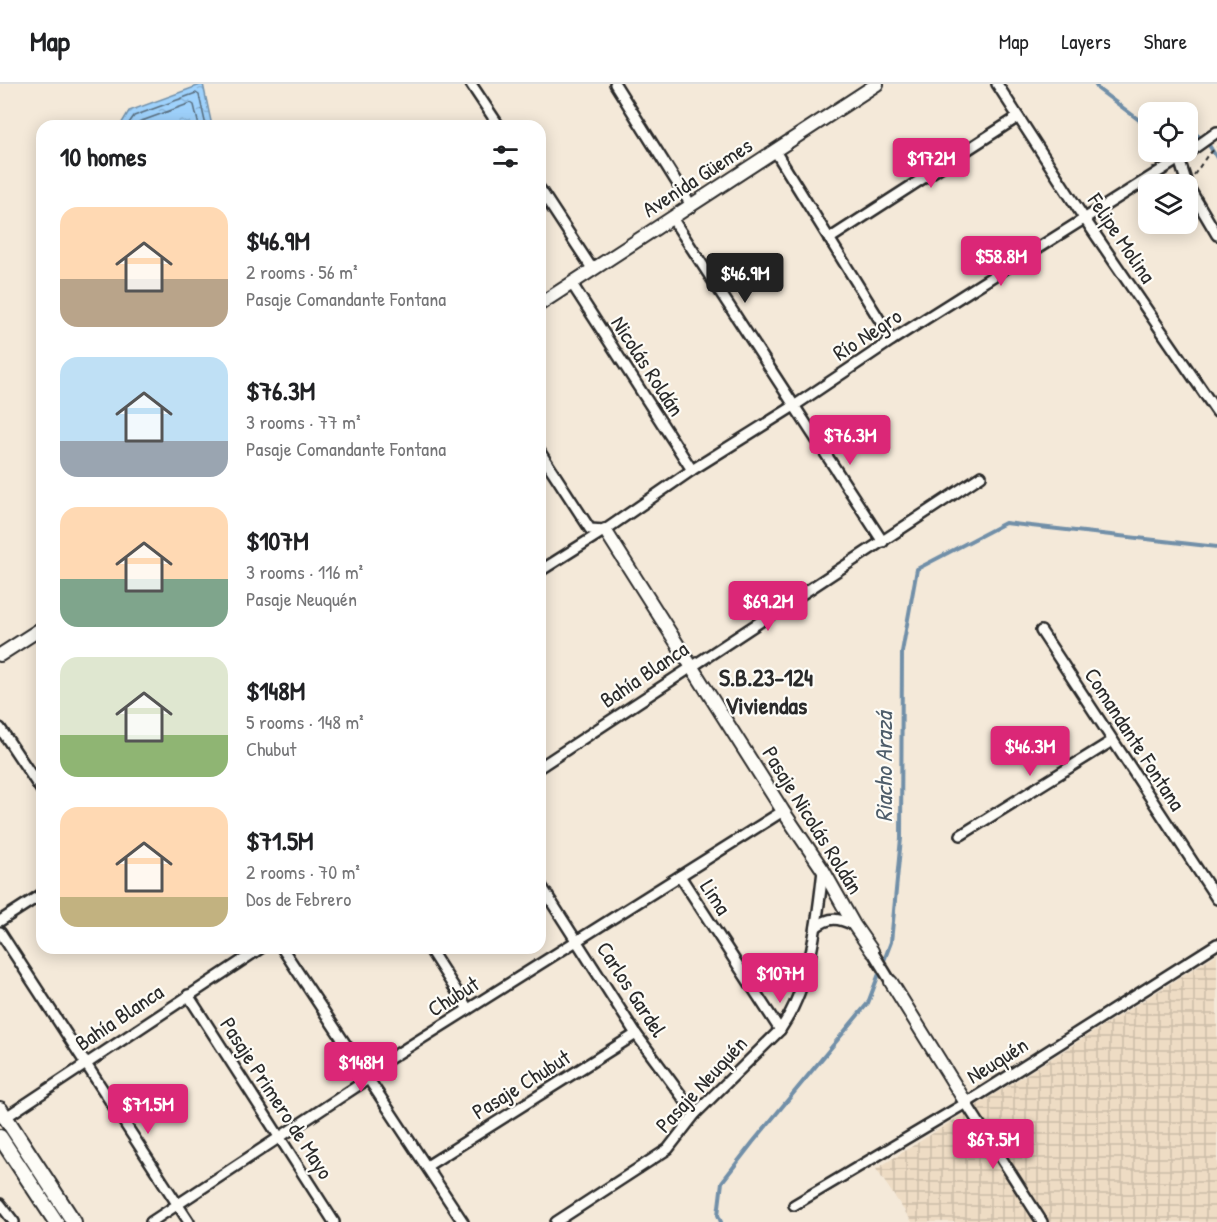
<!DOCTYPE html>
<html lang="en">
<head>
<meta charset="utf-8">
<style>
  body { margin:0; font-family:"Patrick Hand",sans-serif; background:#f6f6f6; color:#202124; height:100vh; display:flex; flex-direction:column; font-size:22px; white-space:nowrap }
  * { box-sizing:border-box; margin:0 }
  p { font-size:20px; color:#757577 }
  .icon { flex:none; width:33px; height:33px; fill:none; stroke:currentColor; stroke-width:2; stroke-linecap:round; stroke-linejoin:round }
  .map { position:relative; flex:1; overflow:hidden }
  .panel { position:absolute; left:36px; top:36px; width:510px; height:834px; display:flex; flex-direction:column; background:#fff; border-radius:18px; box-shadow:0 3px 15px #0003 }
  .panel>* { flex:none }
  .tools { position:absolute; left:1138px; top:18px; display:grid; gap:12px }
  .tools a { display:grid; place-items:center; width:60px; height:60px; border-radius:12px; background:#fff; box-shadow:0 3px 15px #0003; font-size:30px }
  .price { position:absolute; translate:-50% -51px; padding:0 14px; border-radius:6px; background:#db2777; color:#fff; font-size:20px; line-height:39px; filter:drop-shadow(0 2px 3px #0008) }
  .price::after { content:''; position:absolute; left:50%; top:36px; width:18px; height:14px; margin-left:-9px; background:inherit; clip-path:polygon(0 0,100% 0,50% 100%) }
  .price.on { background:#222; color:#fff }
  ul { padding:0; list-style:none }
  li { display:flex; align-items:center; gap:18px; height:150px; padding:0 24px }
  li span { display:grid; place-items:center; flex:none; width:168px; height:120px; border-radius:18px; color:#555 }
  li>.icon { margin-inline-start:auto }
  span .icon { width:72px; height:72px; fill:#fffc; stroke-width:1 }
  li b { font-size:26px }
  h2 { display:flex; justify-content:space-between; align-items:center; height:72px; padding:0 24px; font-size:26px }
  header { display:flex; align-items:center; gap:36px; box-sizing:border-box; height:84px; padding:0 30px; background:#fff; border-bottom:2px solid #e0e0e0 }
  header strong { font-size:28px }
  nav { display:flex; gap:33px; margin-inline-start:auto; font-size:21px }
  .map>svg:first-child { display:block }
</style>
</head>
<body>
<header>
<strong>Map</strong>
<nav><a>Map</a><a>Layers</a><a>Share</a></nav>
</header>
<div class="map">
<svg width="1217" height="1138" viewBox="0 0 1217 1138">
  <defs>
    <pattern id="industrial-grid" width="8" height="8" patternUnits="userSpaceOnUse" patternTransform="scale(1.5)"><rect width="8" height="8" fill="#eedcc4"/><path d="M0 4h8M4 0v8" fill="none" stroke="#ccbda9"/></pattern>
    <pattern id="water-ripples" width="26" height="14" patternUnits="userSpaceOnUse" patternTransform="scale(1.5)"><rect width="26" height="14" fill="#9fd2fc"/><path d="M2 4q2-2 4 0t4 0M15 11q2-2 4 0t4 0" fill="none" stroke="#89b4d8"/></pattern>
  </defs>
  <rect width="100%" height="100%" fill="#f4e9d9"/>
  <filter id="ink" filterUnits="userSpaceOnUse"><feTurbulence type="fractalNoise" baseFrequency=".0167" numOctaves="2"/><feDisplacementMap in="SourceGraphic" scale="12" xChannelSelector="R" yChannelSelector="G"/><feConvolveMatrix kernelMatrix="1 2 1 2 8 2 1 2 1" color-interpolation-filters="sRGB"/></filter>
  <g filter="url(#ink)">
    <polygon fill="url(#industrial-grid)" points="1217,870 1217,1138 912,1138 876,1085"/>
    <polygon fill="url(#water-ripples)" stroke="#718fa8" stroke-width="1.5" points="203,0 212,42 120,42 129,27"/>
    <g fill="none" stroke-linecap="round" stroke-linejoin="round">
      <g stroke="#596e7f" stroke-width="1.5">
        <polyline points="127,42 134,32 196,9 199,11 206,42"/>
        <polyline points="136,42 139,38 191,19 194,21 199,42"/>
      </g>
      <g stroke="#718fa8" stroke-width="4">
        <polyline points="1095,0 1098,5 1139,36 1149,37"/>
        <polyline points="1188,45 1207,58 1217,74"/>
        <polyline points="721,1138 718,1131 722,1098 753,1058 868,919 891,858 901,754 902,568 917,485 1005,439 1217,463"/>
      </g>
      <defs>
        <g id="minor">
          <polyline points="471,0 499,42"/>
          <polyline points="615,0 691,121"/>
          <polyline points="997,0 1084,134 1217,328"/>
          <polyline points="775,67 892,256"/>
          <polyline points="1179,75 1187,100"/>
          <polyline points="1188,102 1217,151"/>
          <polyline points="540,105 593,186"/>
          <polyline points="672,134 883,458"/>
          <polyline points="829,155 1018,33"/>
          <polyline points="572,200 692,386"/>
          <polyline points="540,368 590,445 605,446"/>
          <polyline points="540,487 605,446 692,386 794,322 892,256 1179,75 1217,48"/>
          <polyline points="1041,547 1217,815"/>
          <polyline points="0,644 42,707"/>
          <polyline points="540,683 981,392"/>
          <polyline points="961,751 1112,657"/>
          <polyline points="680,792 780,946"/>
          <polyline points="540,800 636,950 695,1030"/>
          <polyline points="0,837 42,810"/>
          <path d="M816,843C830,832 838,834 854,841"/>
          <polyline points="0,848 189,1138"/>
          <polyline points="282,864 463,1138"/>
          <polyline points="429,864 468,925"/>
          <polyline points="872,867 891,898"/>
          <polyline points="188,911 334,1138"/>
          <polyline points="966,1019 1042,1138"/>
          <polyline points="3,1035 261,864"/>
          <polyline points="427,1082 636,950"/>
          <polyline points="0,1120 14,1138"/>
          <polyline points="794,1121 966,1019 1217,860"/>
          <polyline points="151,1138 368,995 378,982 783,727"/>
          <path d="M556,1138L668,1065L695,1030L780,946C811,901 817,840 823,786"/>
        </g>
        <g id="tertiary">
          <polyline points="540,220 877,0"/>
          <polyline points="605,446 783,727 823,786 854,841 872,867"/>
          <polyline points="0,571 42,544"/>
          <polyline points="891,898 966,1019"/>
        </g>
        <g id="secondary">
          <polyline points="0,1025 74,1138"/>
          <polyline points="0,1053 56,1138"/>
        </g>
      </defs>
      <use href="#minor" stroke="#2b2b2b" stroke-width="14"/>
      <use href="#tertiary" stroke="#2b2b2b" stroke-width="16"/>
      <use href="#secondary" stroke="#2b2b2b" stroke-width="18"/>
      <polyline stroke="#2b2b2b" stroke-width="2" stroke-dasharray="4.5 4.5" stroke-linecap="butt" points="1194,91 1207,72 1217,63"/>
      <use href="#minor" stroke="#fdfcf7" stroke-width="9"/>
      <use href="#tertiary" stroke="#fdfcf7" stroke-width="12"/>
      <use href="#secondary" stroke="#fdfcf7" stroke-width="14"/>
    </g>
  </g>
  <g text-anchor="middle" stroke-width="4.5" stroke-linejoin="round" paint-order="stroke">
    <g font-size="22" fill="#2b2b2b" stroke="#fdfcf7">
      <text transform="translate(697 93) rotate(-33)" y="8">Avenida Güemes</text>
      <text transform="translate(1122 154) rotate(56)" y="8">Felipe Molina</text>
      <text transform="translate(867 250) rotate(-33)" y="8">Río Negro</text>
      <text transform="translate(648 282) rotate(57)" y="8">Nicolás Roldán</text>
      <text transform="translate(644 590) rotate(-34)" y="8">Bahía Blanca</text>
      <text transform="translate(1135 655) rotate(57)" y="8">Comandante Fontana</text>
      <text transform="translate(813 736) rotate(58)" y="8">Pasaje Nicolás Roldán</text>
      <text transform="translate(716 813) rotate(57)" y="8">Lima</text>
      <text transform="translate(632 905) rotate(57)" y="8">Carlos Gardel</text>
      <text transform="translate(453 912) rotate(-32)" y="8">Chubut</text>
      <text transform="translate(119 933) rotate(-34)" y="8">Bahía Blanca</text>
      <text transform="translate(997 976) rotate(-32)" y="8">Neuquén</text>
      <text transform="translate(521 1000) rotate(-32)" y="8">Pasaje Chubut</text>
      <text transform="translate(701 1000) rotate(-47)" y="8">Pasaje Neuquén</text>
      <text transform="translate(277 1014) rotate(57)" y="8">Pasaje Primero de Mayo</text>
    </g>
    <g font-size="24" font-weight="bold" fill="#2b2b2b" stroke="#fdfcf7">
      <text x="766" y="602">S.B.23-124<tspan x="766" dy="28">Viviendas</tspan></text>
    </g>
    <g font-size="24" font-style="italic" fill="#4e5d6a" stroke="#fdfcf7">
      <text transform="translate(884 683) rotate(-90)" y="8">Riacho Arazá</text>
    </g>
  </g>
</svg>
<div class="tools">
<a><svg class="icon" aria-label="locate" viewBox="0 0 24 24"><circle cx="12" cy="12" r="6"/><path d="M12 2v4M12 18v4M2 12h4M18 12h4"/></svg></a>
<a><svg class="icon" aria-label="layers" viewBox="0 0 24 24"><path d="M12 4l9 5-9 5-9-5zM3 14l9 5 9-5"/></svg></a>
</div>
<b class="price" style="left:931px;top:105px">$172M</b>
<b class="price" style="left:1001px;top:203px">$58.8M</b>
<b class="price on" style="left:745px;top:220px">$46.9M</b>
<b class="price" style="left:850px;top:382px">$76.3M</b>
<b class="price" style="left:768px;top:548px">$69.2M</b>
<b class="price" style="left:1030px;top:693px">$46.3M</b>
<b class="price" style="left:780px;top:920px">$107M</b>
<b class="price" style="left:361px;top:1009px">$148M</b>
<b class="price" style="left:148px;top:1051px">$71.5M</b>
<b class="price" style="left:993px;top:1086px">$67.5M</b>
<section class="panel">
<h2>10 homes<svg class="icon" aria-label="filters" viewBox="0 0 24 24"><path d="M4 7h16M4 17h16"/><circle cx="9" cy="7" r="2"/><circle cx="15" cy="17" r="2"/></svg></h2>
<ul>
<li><span style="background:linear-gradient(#ffd9b3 60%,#b9a48a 0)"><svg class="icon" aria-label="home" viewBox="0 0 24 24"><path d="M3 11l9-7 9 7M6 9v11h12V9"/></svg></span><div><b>$46.9M</b><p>2 rooms · 56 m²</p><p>Pasaje Comandante Fontana</p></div></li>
<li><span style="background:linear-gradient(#bfe0f5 70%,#9aa5b1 0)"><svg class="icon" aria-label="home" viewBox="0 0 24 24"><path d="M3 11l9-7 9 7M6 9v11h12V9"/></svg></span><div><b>$76.3M</b><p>3 rooms · 77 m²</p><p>Pasaje Comandante Fontana</p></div></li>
<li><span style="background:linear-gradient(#ffd9b3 60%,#7fa58c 0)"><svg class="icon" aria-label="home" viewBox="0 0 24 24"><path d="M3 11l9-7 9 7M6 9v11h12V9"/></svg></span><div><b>$107M</b><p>3 rooms · 116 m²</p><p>Pasaje Neuquén</p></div></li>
<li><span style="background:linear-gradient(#dfe7d0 65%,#8fb573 0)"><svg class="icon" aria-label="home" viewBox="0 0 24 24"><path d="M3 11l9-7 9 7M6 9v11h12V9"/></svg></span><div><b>$148M</b><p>5 rooms · 148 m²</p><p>Chubut</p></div></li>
<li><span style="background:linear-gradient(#ffd9b3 75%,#c2b280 0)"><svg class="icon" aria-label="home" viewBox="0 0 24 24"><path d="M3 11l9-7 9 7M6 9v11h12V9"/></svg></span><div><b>$71.5M</b><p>2 rooms · 70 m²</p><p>Dos de Febrero</p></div></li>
</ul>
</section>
</div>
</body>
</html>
